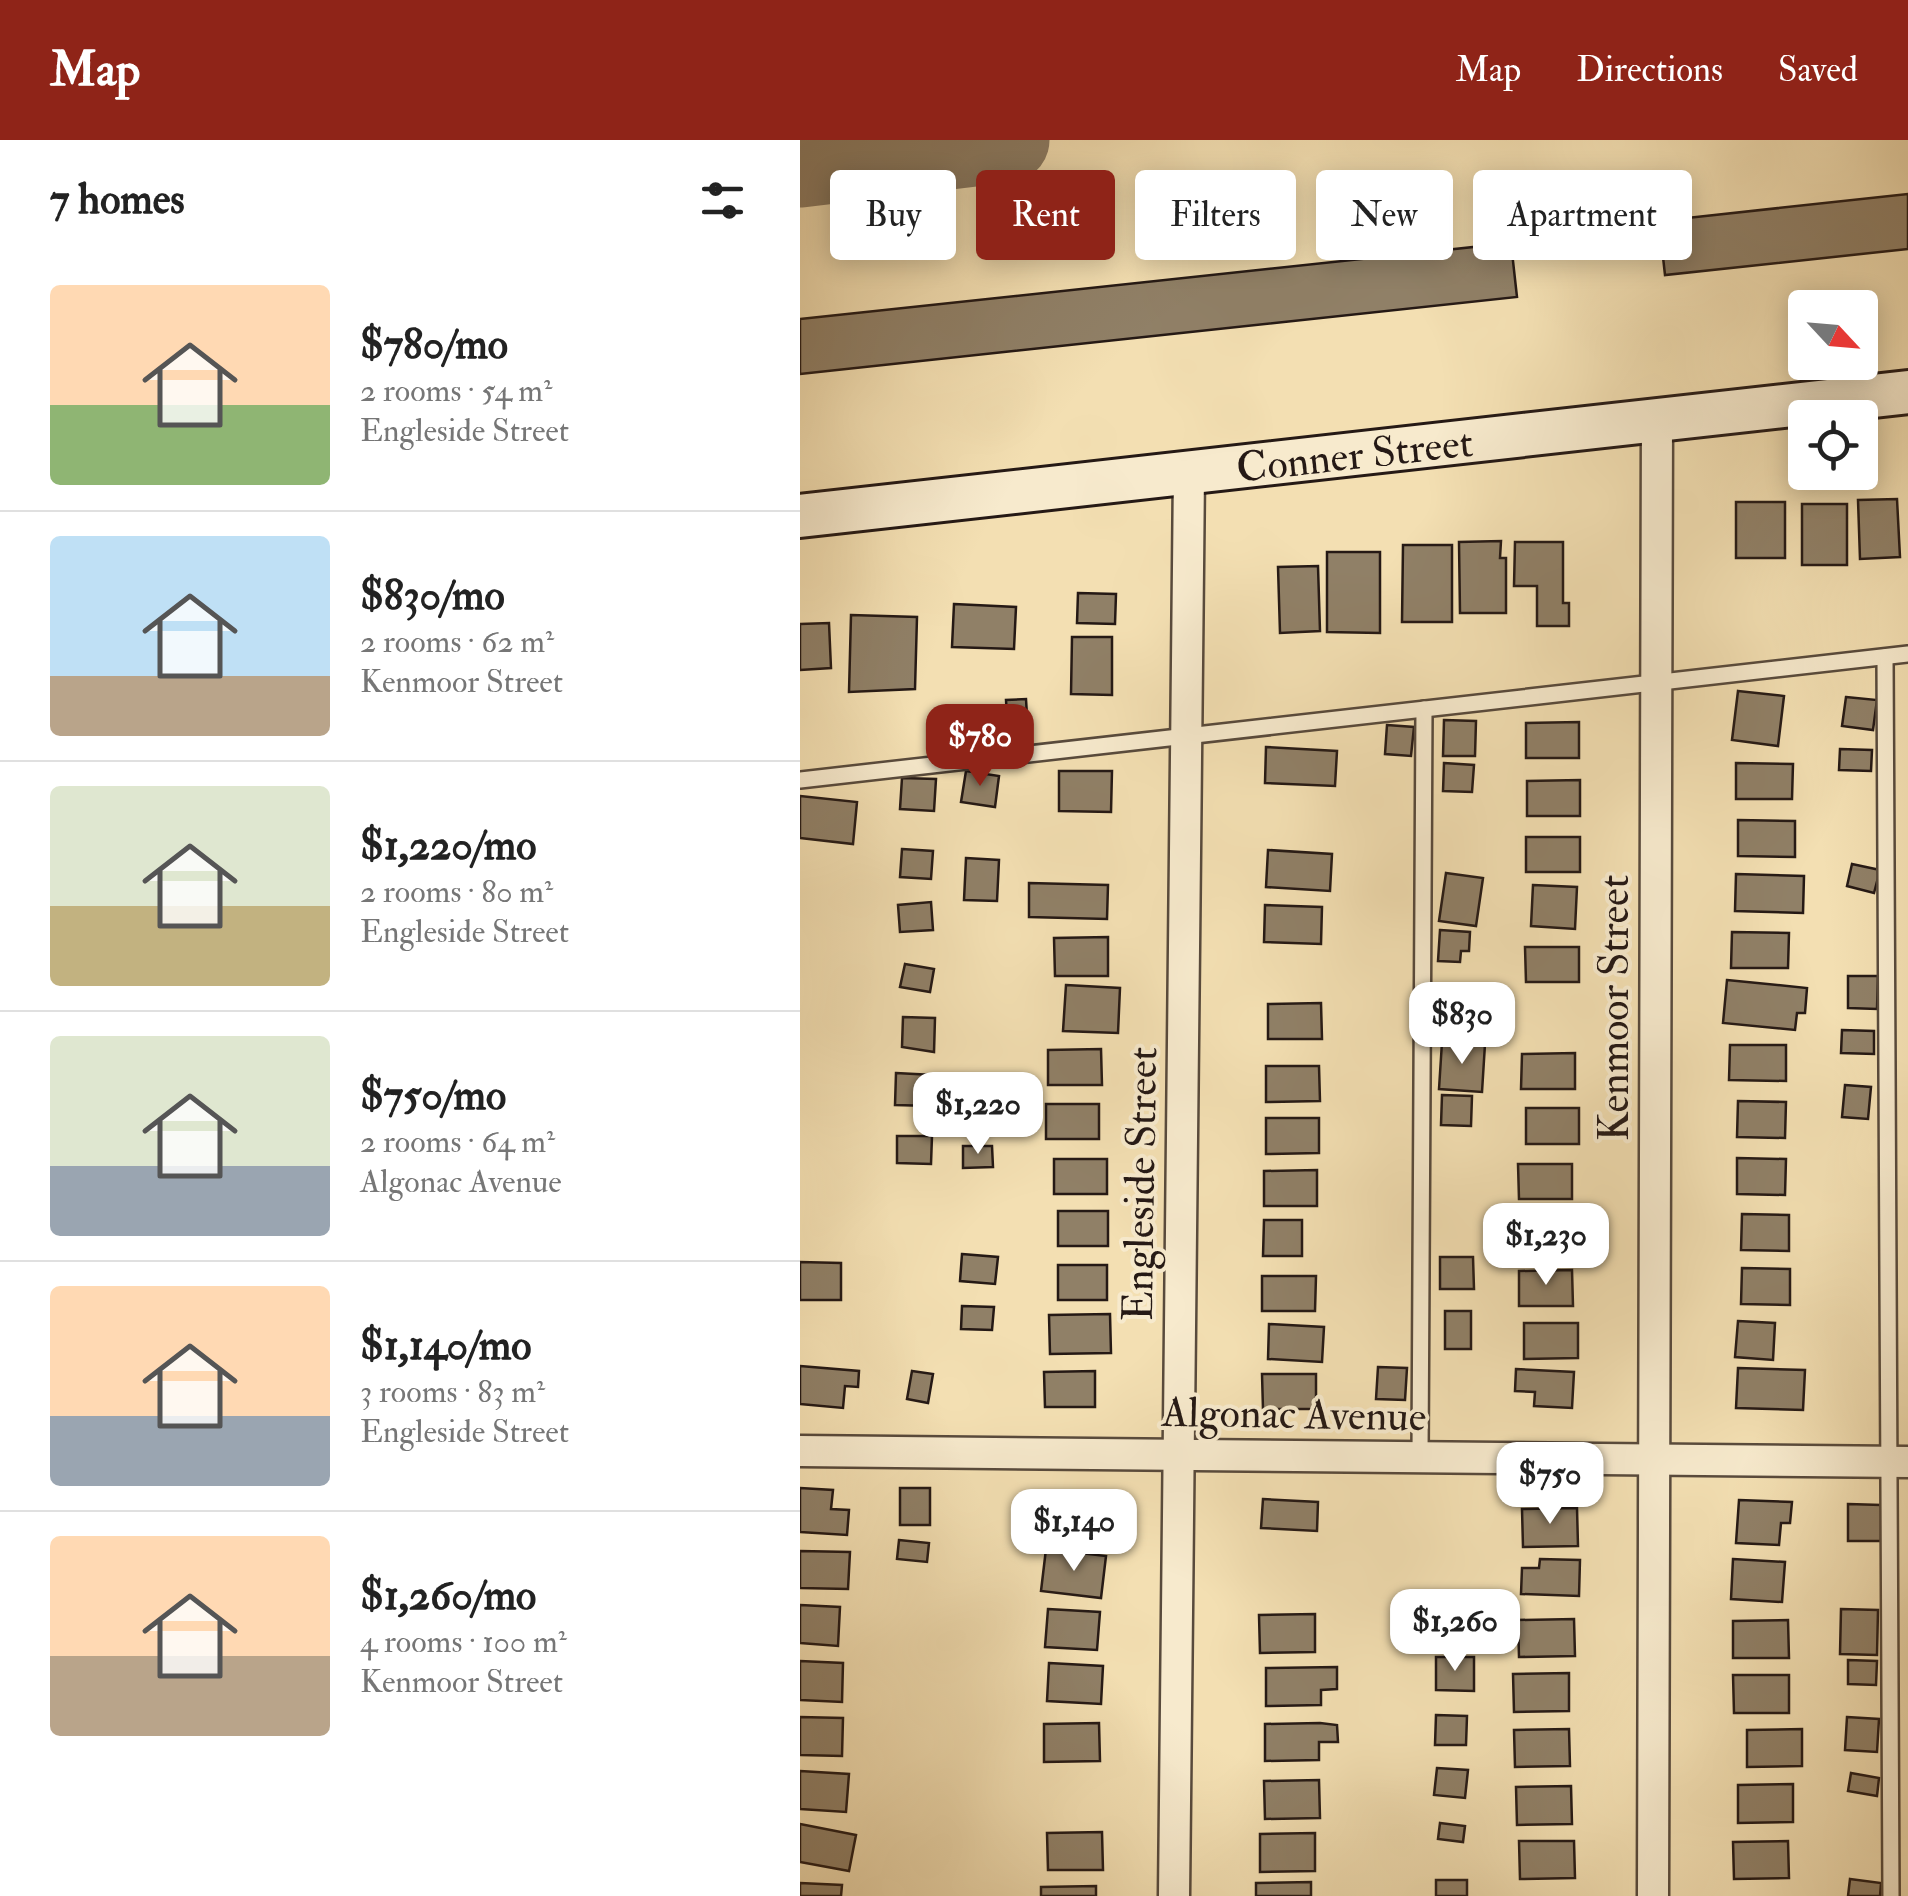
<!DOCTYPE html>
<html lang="en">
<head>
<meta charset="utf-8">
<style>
  body { margin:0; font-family:"IM FELL Double Pica",serif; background:#f2f2f2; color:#222; height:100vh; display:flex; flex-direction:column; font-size:38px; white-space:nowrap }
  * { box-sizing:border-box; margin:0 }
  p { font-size:32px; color:#767676 }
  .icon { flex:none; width:55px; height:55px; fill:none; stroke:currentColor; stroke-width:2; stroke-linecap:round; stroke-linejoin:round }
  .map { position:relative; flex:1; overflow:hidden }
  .details { display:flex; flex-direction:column; background:#fff; width:800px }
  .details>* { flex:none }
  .banner { position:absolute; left:30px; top:30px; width:928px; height:90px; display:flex; gap:20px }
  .needle { width:65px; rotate:116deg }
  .fabs { position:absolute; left:988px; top:150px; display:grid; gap:20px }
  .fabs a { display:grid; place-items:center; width:90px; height:90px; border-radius:10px; background:#fff; box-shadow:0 5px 25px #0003; font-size:50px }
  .price { position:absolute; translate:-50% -85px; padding:0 22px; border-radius:20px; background:#fff; color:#222; font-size:32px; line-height:65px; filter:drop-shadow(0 2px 5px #0008) }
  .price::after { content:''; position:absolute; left:50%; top:60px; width:30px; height:22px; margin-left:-15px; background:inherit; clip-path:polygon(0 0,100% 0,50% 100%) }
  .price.active { background:#8f2418; color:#fff }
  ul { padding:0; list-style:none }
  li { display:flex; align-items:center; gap:30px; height:250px; padding:0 50px }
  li+li { border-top:2px solid #e0e0e0 }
  li span { display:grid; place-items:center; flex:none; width:280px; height:200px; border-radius:10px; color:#555 }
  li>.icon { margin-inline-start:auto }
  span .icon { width:120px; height:120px; fill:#fffc; stroke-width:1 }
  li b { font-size:42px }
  h2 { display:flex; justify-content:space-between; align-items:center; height:120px; padding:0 50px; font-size:42px }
  .chip { padding:0 35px; border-radius:10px; background:#fff; box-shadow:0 5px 25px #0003; font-size:35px; line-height:90px }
  .chip.active { background:#8f2418; color:#fff }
  header { display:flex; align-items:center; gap:60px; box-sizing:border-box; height:140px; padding:0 50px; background:#8f2418; color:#fff }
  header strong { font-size:48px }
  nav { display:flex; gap:55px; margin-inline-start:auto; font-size:35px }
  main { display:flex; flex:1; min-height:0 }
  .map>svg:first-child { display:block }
</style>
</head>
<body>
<header>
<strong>Map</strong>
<nav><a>Map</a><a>Directions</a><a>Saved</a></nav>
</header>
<main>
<section class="details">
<h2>7 homes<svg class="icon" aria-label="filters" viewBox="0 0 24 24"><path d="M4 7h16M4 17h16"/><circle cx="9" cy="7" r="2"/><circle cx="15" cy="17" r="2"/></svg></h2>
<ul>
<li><span style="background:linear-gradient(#ffd9b3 60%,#8fb573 0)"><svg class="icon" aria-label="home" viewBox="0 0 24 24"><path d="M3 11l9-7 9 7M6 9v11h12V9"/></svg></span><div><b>$780/mo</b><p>2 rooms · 54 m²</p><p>Engleside Street</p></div></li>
<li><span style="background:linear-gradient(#bfe0f5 70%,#b9a48a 0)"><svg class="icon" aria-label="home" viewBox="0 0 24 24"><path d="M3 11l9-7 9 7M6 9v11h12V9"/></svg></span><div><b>$830/mo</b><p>2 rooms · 62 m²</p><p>Kenmoor Street</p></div></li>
<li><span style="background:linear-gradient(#dfe7d0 60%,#c2b280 0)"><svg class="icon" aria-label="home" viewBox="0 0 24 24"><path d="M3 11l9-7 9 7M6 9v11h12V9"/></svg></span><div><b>$1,220/mo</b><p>2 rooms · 80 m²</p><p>Engleside Street</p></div></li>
<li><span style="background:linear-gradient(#dfe7d0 65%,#9aa5b1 0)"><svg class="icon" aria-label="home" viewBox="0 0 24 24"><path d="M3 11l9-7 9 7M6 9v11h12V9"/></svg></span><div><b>$750/mo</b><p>2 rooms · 64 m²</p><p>Algonac Avenue</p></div></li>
<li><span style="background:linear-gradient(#ffd9b3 65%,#9aa5b1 0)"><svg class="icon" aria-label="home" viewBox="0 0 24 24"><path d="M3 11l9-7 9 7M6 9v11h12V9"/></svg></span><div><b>$1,140/mo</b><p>3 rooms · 83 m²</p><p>Engleside Street</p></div></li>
<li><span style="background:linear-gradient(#ffd9b3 60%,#b9a48a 0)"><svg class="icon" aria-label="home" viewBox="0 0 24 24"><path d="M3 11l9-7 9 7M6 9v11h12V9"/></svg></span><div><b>$1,260/mo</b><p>4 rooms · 100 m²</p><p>Kenmoor Street</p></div></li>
</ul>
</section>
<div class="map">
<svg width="1108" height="1756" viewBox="0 0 1108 1756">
  <rect width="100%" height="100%" fill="#f3dfb2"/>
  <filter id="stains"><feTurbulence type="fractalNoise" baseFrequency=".002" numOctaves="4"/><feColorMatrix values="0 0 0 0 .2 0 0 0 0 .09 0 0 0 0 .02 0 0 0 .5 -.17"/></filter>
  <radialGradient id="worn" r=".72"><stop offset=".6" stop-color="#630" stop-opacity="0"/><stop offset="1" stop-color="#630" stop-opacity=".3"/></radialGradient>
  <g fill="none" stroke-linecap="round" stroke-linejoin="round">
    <polyline stroke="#8c7c64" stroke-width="85" points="0,25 207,0"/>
  </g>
  <g fill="#908067" stroke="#251915" stroke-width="2.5">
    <polygon points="1108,54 1108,109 865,135 859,81"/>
    <polygon points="711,103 717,157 0,234 0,179"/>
    <polygon points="1097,359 1100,417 1060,419 1058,360"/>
    <rect x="936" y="362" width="49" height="56"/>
    <rect x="1002" y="364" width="45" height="61"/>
    <polygon points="701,401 700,418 706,418 706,473 660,473 659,402"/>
    <polygon points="715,402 763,402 763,463 769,463 769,486 737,486 737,446 714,446"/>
    <polygon points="603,405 652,405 652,482 602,482"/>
    <polygon points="527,412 580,412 580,493 527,492"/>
    <polygon points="518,426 520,491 480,493 478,427"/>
    <polygon points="278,453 316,454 315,484 277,483"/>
    <polygon points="154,464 216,467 214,509 152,507"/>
    <polygon points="51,475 117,477 115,549 49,552"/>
    <polygon points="29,483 31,528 0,530 0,484"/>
    <polygon points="272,497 312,497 312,555 271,554"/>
    <polygon points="938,551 984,556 978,606 932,600"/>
    <polygon points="1046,557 1077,560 1073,590 1042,586"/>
    <polygon points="226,559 228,593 208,594 206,560"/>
    <polygon points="644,580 676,581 675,616 643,616"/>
    <polygon points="779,582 779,618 726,618 726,583"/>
    <polygon points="587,585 614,587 611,616 585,614"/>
    <polygon points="466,607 537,611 535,646 465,643"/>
    <polygon points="1040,609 1072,610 1071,631 1039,630"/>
    <polygon points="644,623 674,625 672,652 643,651"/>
    <polygon points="936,623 993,624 992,659 936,659"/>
    <polygon points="166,631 199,636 195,667 161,662"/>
    <polygon points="259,631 312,631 311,672 259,671"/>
    <polygon points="102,638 136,639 134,671 100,669"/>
    <polygon points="780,640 780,676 727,676 727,641"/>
    <polygon points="0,656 57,662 53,704 0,698"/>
    <polygon points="938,680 995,681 995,717 938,716"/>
    <rect x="726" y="697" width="54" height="35"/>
    <polygon points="102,709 133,711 131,739 100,737"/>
    <polygon points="468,710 532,714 530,751 466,747"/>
    <polygon points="166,718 199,720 197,761 164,760"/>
    <polygon points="1052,724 1080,730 1074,753 1047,746"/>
    <polygon points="646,733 683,738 676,786 639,781"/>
    <polygon points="936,734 1004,736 1003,773 935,771"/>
    <polygon points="229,743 308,745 307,779 229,777"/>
    <polygon points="733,745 777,747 775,789 731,786"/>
    <polygon points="131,762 133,790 100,792 98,765"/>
    <polygon points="465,765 522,767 521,804 464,802"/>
    <polygon points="640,790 670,792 669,811 661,811 660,822 638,821"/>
    <polygon points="932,792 989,793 988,828 931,828"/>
    <polygon points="308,797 308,836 255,836 254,798"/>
    <polygon points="725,807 779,807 779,842 726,842"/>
    <polygon points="105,824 134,829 130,852 100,847"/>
    <polygon points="1048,836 1078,836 1077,869 1048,868"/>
    <polygon points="927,840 1007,848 1005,873 997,873 995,890 923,883"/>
    <polygon points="266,845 320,848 318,893 263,891"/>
    <polygon points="521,863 522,899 468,899 468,864"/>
    <polygon points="103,877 135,878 134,912 102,907"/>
    <polygon points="1042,890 1074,891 1074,914 1041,913"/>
    <polygon points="642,902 685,904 682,952 639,949"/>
    <polygon points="930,905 986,905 986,941 929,940"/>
    <polygon points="301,909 302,945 248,945 248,910"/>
    <polygon points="775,913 775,949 721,949 722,914"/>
    <polygon points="466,926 519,926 520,961 466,962"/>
    <polygon points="96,933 133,935 132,966 95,965"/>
    <polygon points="1045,945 1071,947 1068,979 1042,977"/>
    <polygon points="164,950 199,951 197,980 163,978"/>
    <polygon points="642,955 672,956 671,986 641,985"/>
    <polygon points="938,961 986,962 985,998 937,997"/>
    <rect x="246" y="964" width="53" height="35"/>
    <rect x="726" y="968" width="53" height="36"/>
    <polygon points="466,978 519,978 519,1013 466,1014"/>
    <polygon points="97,996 132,996 131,1024 97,1023"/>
    <polygon points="163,1006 192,1006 193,1027 163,1028"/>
    <polygon points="937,1018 986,1019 985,1055 937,1054"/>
    <rect x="254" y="1019" width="53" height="35"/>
    <polygon points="718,1024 772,1024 772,1059 719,1059"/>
    <polygon points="517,1030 517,1066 464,1066 464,1031"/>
    <rect x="258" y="1071" width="50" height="35"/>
    <polygon points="942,1074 989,1075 989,1111 941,1110"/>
    <polygon points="772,1077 773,1112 719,1112 719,1078"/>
    <polygon points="464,1080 502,1080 502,1116 463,1116"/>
    <polygon points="162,1114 198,1117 195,1144 160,1141"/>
    <polygon points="640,1117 673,1117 674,1149 640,1149"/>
    <polygon points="0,1122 41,1123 41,1160 0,1160"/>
    <rect x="258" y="1125" width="49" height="35"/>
    <polygon points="942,1128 990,1129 990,1165 941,1164"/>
    <polygon points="772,1130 773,1166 719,1166 719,1131"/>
    <polygon points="462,1136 516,1136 515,1171 462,1171"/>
    <polygon points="162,1166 194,1167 192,1190 161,1189"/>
    <rect x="645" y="1171" width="26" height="38"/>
    <polygon points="310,1174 311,1213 250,1214 249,1175"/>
    <polygon points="938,1181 975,1183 973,1220 935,1217"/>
    <polygon points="724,1183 778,1183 778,1218 724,1219"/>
    <polygon points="469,1184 524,1187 522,1222 468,1219"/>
    <polygon points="0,1226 59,1231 58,1247 45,1246 43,1268 0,1264"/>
    <polygon points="578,1227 607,1228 605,1260 576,1259"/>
    <polygon points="938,1228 1005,1230 1003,1270 936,1268"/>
    <polygon points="716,1229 774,1232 772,1268 734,1266 735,1252 715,1251"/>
    <polygon points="112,1231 133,1234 128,1263 107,1259"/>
    <polygon points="295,1231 295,1267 245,1267 244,1232"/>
    <polygon points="462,1234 516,1234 516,1269 463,1269"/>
    <polygon points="0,1348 33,1350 31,1369 49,1370 47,1395 0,1392"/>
    <rect x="100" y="1348" width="30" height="37"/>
    <polygon points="463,1359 518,1362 517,1391 461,1388"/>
    <polygon points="939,1360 992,1362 990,1383 981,1383 979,1405 936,1403"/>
    <polygon points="1048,1364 1081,1365 1081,1401 1048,1401"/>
    <polygon points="777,1368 778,1406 723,1407 722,1369"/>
    <polygon points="99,1400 129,1403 127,1422 97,1419"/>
    <polygon points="246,1409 306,1416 301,1458 241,1451"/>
    <polygon points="0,1411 50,1412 48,1449 0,1448"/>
    <polygon points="740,1419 780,1420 779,1456 721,1454 722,1428 739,1428"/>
    <polygon points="933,1419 985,1422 982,1462 931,1459"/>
    <polygon points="0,1465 40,1467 38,1506 0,1503"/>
    <polygon points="248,1469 300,1472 297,1510 245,1507"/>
    <polygon points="1041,1469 1078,1470 1077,1515 1040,1514"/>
    <polygon points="515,1474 515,1512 460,1513 459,1475"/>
    <polygon points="774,1479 775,1516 719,1517 718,1480"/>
    <polygon points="988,1480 989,1518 933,1518 933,1481"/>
    <polygon points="636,1517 674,1517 674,1551 636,1550"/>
    <polygon points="1048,1520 1077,1521 1076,1545 1048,1544"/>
    <polygon points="0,1521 43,1523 42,1562 0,1560"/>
    <polygon points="249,1523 303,1526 301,1564 247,1561"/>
    <polygon points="537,1527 537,1549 521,1550 521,1565 466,1566 466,1528"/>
    <polygon points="769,1533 769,1571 714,1572 713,1534"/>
    <polygon points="933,1535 989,1535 989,1573 934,1573"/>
    <polygon points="636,1575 667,1576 666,1605 635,1605"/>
    <polygon points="0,1577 43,1578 42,1616 0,1615"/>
    <polygon points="1047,1577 1079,1579 1077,1612 1045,1610"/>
    <polygon points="299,1583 300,1621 244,1622 244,1584"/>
    <polygon points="520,1583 537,1585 538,1602 519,1602 519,1620 465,1621 465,1584"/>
    <polygon points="769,1589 770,1626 715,1627 714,1590"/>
    <polygon points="1002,1589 1002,1626 947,1627 947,1590"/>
    <polygon points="637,1628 668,1630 665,1658 634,1655"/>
    <polygon points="0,1631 49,1634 46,1672 0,1669"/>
    <polygon points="1051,1633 1079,1638 1077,1656 1048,1651"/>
    <polygon points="519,1640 520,1678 465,1679 464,1641"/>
    <polygon points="993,1644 993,1682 938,1683 938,1645"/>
    <polygon points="771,1646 772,1684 717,1685 716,1647"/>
    <polygon points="640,1683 665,1686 663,1702 638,1699"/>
    <polygon points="0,1684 56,1695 49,1731 0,1722"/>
    <polygon points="302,1692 303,1730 248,1730 247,1693"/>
    <polygon points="515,1693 515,1731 460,1732 460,1694"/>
    <polygon points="719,1701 774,1701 775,1738 720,1739"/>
    <polygon points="988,1701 989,1738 934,1739 933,1702"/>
    <polygon points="1050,1739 1081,1743 1080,1756 1048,1756"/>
    <rect x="636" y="1740" width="31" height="16"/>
    <polygon points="511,1742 511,1756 456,1756 456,1743"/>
    <polygon points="0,1743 42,1745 41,1756 0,1756"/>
    <polygon points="296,1746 296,1756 241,1756 241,1747"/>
  </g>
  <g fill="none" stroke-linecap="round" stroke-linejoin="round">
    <defs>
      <g id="service">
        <polyline points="1085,517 1091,1756"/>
        <polyline points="0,640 1108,514"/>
        <polyline points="620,1317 624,569"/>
      </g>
      <g id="minor">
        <polyline points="0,1311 1108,1322"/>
        <polyline points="374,1756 389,333"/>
        <polyline points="853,1756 857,280"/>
      </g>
      <g id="secondary">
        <path id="s1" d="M0,376L1108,252"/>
      </g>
    </defs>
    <use href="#service" stroke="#584a3c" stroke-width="20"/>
    <use href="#minor" stroke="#584a3c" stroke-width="35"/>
    <use href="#secondary" stroke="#251915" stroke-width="48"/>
    <use href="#service" stroke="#f7eacd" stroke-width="15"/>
    <use href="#minor" stroke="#f7eacd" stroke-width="30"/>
    <use href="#secondary" stroke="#f7eacd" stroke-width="42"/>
  </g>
  <g text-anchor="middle" stroke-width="8" stroke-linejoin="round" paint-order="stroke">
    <g font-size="42" fill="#251915" stroke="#f7eacd">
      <text dy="15" stroke="none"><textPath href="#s1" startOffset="558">Conner Street</textPath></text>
      <text transform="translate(813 868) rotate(-90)" y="15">Kenmoor Street</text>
      <text transform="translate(339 1044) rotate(-89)" y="15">Engleside Street</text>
      <text transform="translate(494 1273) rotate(1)" y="15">Algonac Avenue</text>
    </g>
  </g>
  <rect width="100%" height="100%" filter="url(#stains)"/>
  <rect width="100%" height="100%" fill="url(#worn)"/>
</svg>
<div class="fabs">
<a><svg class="needle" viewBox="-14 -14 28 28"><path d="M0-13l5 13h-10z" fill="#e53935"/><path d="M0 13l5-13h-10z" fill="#767676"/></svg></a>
<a><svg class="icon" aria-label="locate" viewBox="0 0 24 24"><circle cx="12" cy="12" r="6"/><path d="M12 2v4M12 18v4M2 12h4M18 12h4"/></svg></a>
</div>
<b class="price active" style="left:180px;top:649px">$780</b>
<b class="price" style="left:662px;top:927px">$830</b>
<b class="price" style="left:178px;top:1017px">$1,220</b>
<b class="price" style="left:746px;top:1148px">$1,230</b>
<b class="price" style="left:750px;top:1387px">$750</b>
<b class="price" style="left:274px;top:1434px">$1,140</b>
<b class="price" style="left:655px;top:1534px">$1,260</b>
<div class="banner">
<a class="chip">Buy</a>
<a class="chip active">Rent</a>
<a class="chip">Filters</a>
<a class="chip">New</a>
<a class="chip">Apartment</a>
</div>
</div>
</main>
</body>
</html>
